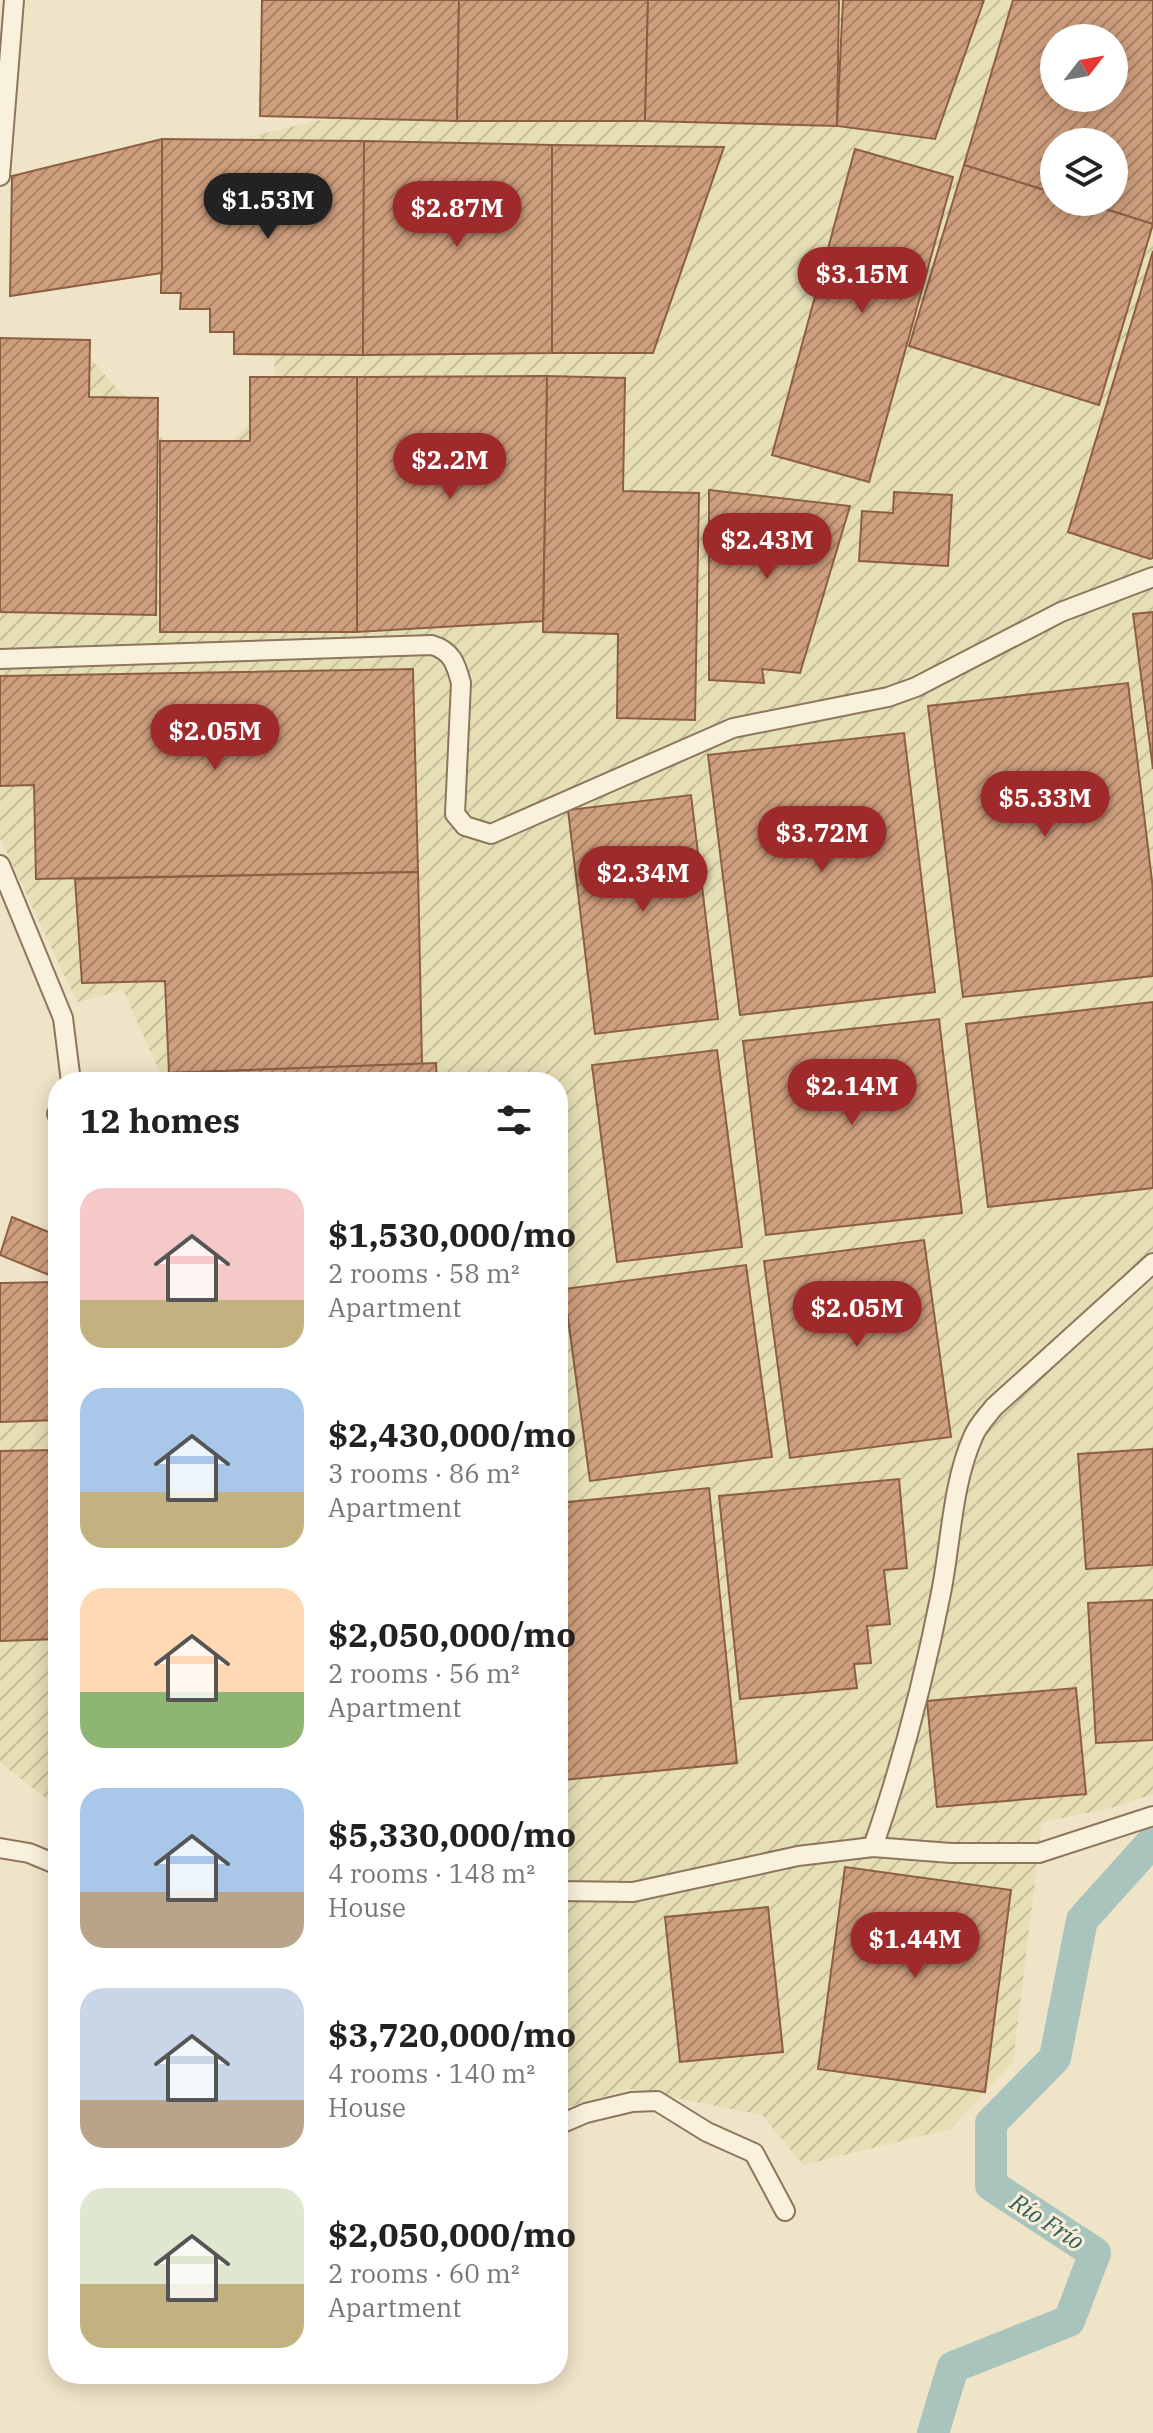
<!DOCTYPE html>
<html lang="en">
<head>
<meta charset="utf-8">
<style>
  body { margin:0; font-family:"IBM Plex Serif",serif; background:#f2f2f2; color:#222; height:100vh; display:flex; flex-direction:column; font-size:30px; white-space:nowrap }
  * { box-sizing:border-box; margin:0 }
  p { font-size:26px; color:#767676 }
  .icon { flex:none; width:44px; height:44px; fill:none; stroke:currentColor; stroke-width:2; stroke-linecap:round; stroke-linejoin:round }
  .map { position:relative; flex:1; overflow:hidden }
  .side { position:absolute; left:48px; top:1072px; width:520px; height:1312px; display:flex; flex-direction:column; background:#fff; border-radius:32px; box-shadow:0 4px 20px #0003 }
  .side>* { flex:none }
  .needle { width:52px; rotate:59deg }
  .fabs { position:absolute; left:1040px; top:24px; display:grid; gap:16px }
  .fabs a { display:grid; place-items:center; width:88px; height:88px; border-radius:50%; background:#fff; box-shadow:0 4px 20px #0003; font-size:40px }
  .price { position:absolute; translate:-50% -68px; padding:0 18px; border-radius:28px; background:#9e2a2b; color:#fff; font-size:26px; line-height:52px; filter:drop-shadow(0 2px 4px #0008) }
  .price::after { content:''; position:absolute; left:50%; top:48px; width:24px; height:18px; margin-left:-12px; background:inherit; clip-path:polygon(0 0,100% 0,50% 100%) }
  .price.selected { background:#222; color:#fff }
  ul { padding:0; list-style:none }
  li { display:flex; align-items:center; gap:24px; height:200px; padding:0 32px }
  li span { display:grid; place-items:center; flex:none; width:224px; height:160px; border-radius:24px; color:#555 }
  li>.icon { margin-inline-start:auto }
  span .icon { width:96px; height:96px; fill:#fffc; stroke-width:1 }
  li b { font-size:34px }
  h2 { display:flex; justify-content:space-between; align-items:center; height:96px; padding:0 32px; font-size:34px }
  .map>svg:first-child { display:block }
</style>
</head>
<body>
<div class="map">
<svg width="1153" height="2433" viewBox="0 0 1153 2433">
  <defs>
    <pattern id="farmland-furrows" width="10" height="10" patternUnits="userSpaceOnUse" patternTransform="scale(2)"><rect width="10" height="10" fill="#e6deb5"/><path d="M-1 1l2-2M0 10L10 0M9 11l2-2" fill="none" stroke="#c6bf9b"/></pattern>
    <pattern id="building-hatch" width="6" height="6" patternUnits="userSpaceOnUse" patternTransform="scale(2)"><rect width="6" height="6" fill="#cf9f7d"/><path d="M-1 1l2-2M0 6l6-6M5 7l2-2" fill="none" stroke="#a98266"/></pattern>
  </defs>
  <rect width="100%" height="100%" fill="#f0e4c8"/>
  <g fill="url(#farmland-furrows)" fill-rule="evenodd">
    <path d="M838,0H1153V1794L1111,1808L1042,1822L1013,2062L950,2129L803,2165L762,2115L629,2089L558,2110V1082H164L123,990L77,1002L0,838V362L90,358L167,444L211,460L273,402L275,346L88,174ZM1054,38H1114V98H1054ZM1054,142H1114V202H1054Z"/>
    <polygon points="58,1408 58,1807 0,1763 0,1409"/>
  </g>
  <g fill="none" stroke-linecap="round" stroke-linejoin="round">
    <polyline stroke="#a9c4bc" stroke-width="32" points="933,2433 953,2367 1069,2321 1095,2253 991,2185 991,2123 1055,2058 1082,1920 1153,1841"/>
  </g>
  <g fill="url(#building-hatch)" stroke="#8d5f41" stroke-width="2" fill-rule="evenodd">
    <polygon points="262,0 459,0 457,121 260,116"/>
    <polygon points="459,0 648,0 645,121 457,121"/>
    <polygon points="648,0 839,0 837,126 645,121"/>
    <polygon points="843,0 984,0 935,139 837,126"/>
    <path d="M1013,0H1153V224L1083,202H1114V142H1054V193L964,165ZM1054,38H1114V98H1054Z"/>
    <polygon points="162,139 364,141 363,355 234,354 234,332 210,332 210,309 180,309 181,293 161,293"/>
    <polygon points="162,139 162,273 10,296 12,176"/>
    <polygon points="364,141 552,145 552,353 363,355"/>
    <polygon points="552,145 724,147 653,353 552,353"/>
    <polygon points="855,149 953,177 869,482 772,455"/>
    <polygon points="964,165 1054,193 1054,202 1083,202 1153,224 1099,405 909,346"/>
    <polygon points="1153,251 1153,558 1150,559 1068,532"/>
    <polygon points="0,338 90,340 89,397 158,398 156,615 0,612"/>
    <polygon points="547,376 625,378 623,491 699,493 695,720 617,718 618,634 543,632"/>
    <polygon points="547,376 543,621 357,632 357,377"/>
    <polygon points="250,377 357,377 357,632 160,632 160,441 250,441"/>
    <polygon points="709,490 850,506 800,673 762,669 764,683 709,680"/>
    <polygon points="894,492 952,495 948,566 859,561 862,511 893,513"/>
    <polygon points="1153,612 1153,769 1133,614"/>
    <polygon points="413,669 418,872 36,879 34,785 0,786 0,676"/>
    <polygon points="1128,683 1153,889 1153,976 963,997 928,706"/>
    <polygon points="904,733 935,992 740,1015 708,755"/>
    <polygon points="691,795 718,1019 595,1034 568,810"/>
    <polygon points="418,872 422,1064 169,1073 165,981 82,983 75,879"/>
    <polygon points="1153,1002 1153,1188 988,1207 966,1024"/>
    <polygon points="939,1019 962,1213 766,1235 743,1041"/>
    <polygon points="717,1050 742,1247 617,1262 592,1065"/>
    <polygon points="436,1063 437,1082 170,1082 169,1073"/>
    <polygon points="12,1217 58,1236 58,1252 49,1275 0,1255"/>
    <polygon points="924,1240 951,1437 790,1458 764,1261"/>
    <polygon points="746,1265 772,1457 590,1481 564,1289"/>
    <polygon points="58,1282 58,1420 0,1422 0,1283"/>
    <polygon points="1153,1449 1153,1565 1086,1569 1078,1454"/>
    <polygon points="58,1450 58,1639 0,1641 0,1451"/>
    <polygon points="899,1479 907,1568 884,1570 890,1624 867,1626 871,1663 854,1664 857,1688 740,1699 719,1496"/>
    <polygon points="709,1488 737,1763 563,1780 558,1736 558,1503"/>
    <polygon points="1153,1600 1153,1740 1096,1743 1088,1603"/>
    <polygon points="1076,1688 1086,1794 937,1807 927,1701"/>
    <polygon points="845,1867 1011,1890 985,2092 818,2069"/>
    <polygon points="768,1907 783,2052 680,2062 665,1917"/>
  </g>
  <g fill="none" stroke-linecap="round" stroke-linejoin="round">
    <defs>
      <g id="minor">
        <polyline points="0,176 14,0"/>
        <path d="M0,659L432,645C452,651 456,664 461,683L455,814L465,826L491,834L733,728L888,697L916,687L1061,612L1153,577"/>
        <polyline points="0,865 63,1018 71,1082"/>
        <polyline points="57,1114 58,1113"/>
        <path d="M873,1847C902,1764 924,1679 941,1593C951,1543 952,1484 973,1437C977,1426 987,1416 994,1407L1153,1263"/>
        <polyline points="0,1848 29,1853 58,1865"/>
        <polyline points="558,1891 633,1892 798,1856 873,1847 951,1853 1039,1853 1153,1816"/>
        <polyline points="558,2125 586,2113 632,2102 657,2101 707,2132 754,2153 785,2211"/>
      </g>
    </defs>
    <use href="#minor" stroke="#8d765c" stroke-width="22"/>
    <use href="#minor" stroke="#faf1dc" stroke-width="18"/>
  </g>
  <g text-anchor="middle" stroke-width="6" stroke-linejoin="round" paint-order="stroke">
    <g font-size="24" font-style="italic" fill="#2f5d5a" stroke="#f7eed8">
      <text transform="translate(1047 2222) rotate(33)" y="8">Río Frío</text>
    </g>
  </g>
</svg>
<div class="fabs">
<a><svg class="needle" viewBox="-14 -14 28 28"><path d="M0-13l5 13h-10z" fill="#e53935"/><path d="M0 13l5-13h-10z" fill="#767676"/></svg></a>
<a><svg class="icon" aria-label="layers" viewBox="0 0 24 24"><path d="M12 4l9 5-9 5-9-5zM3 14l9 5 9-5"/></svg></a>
</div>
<b class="price selected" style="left:268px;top:241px">$1.53M</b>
<b class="price" style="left:457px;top:249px">$2.87M</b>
<b class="price" style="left:862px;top:315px">$3.15M</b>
<b class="price" style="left:450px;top:501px">$2.2M</b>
<b class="price" style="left:767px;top:581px">$2.43M</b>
<b class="price" style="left:215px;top:772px">$2.05M</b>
<b class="price" style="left:1045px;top:839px">$5.33M</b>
<b class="price" style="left:822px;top:874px">$3.72M</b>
<b class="price" style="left:643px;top:914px">$2.34M</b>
<b class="price" style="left:852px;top:1127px">$2.14M</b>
<b class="price" style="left:857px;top:1349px">$2.05M</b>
<b class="price" style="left:915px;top:1980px">$1.44M</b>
<section class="side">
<h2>12 homes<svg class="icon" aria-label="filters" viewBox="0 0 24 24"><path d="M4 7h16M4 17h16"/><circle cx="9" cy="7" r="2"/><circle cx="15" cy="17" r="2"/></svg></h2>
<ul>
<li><span style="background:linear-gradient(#f6c9c9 70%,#c2b280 0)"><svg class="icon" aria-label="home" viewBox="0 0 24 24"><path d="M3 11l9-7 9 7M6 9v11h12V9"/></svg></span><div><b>$1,530,000/mo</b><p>2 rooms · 58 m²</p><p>Apartment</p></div></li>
<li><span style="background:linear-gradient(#a9c7e8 65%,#c2b280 0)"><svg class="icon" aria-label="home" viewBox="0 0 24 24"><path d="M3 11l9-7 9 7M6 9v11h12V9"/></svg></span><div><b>$2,430,000/mo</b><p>3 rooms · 86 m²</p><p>Apartment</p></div></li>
<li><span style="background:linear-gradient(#ffd9b3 65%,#8fb573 0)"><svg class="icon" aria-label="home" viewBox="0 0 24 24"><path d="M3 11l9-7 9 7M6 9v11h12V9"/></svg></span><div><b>$2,050,000/mo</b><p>2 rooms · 56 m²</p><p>Apartment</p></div></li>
<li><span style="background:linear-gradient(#a9c7e8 65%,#b9a48a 0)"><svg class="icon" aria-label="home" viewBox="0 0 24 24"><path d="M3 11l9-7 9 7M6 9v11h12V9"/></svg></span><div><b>$5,330,000/mo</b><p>4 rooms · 148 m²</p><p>House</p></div></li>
<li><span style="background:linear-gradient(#c9d6e8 70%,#b9a48a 0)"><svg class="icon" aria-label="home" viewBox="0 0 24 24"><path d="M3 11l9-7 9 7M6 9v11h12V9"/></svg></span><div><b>$3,720,000/mo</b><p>4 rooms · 140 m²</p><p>House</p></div></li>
<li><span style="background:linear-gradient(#dfe7d0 60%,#c2b280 0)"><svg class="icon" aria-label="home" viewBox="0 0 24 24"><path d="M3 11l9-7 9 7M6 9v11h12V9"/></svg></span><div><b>$2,050,000/mo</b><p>2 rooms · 60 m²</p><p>Apartment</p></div></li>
</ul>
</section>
</div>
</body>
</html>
